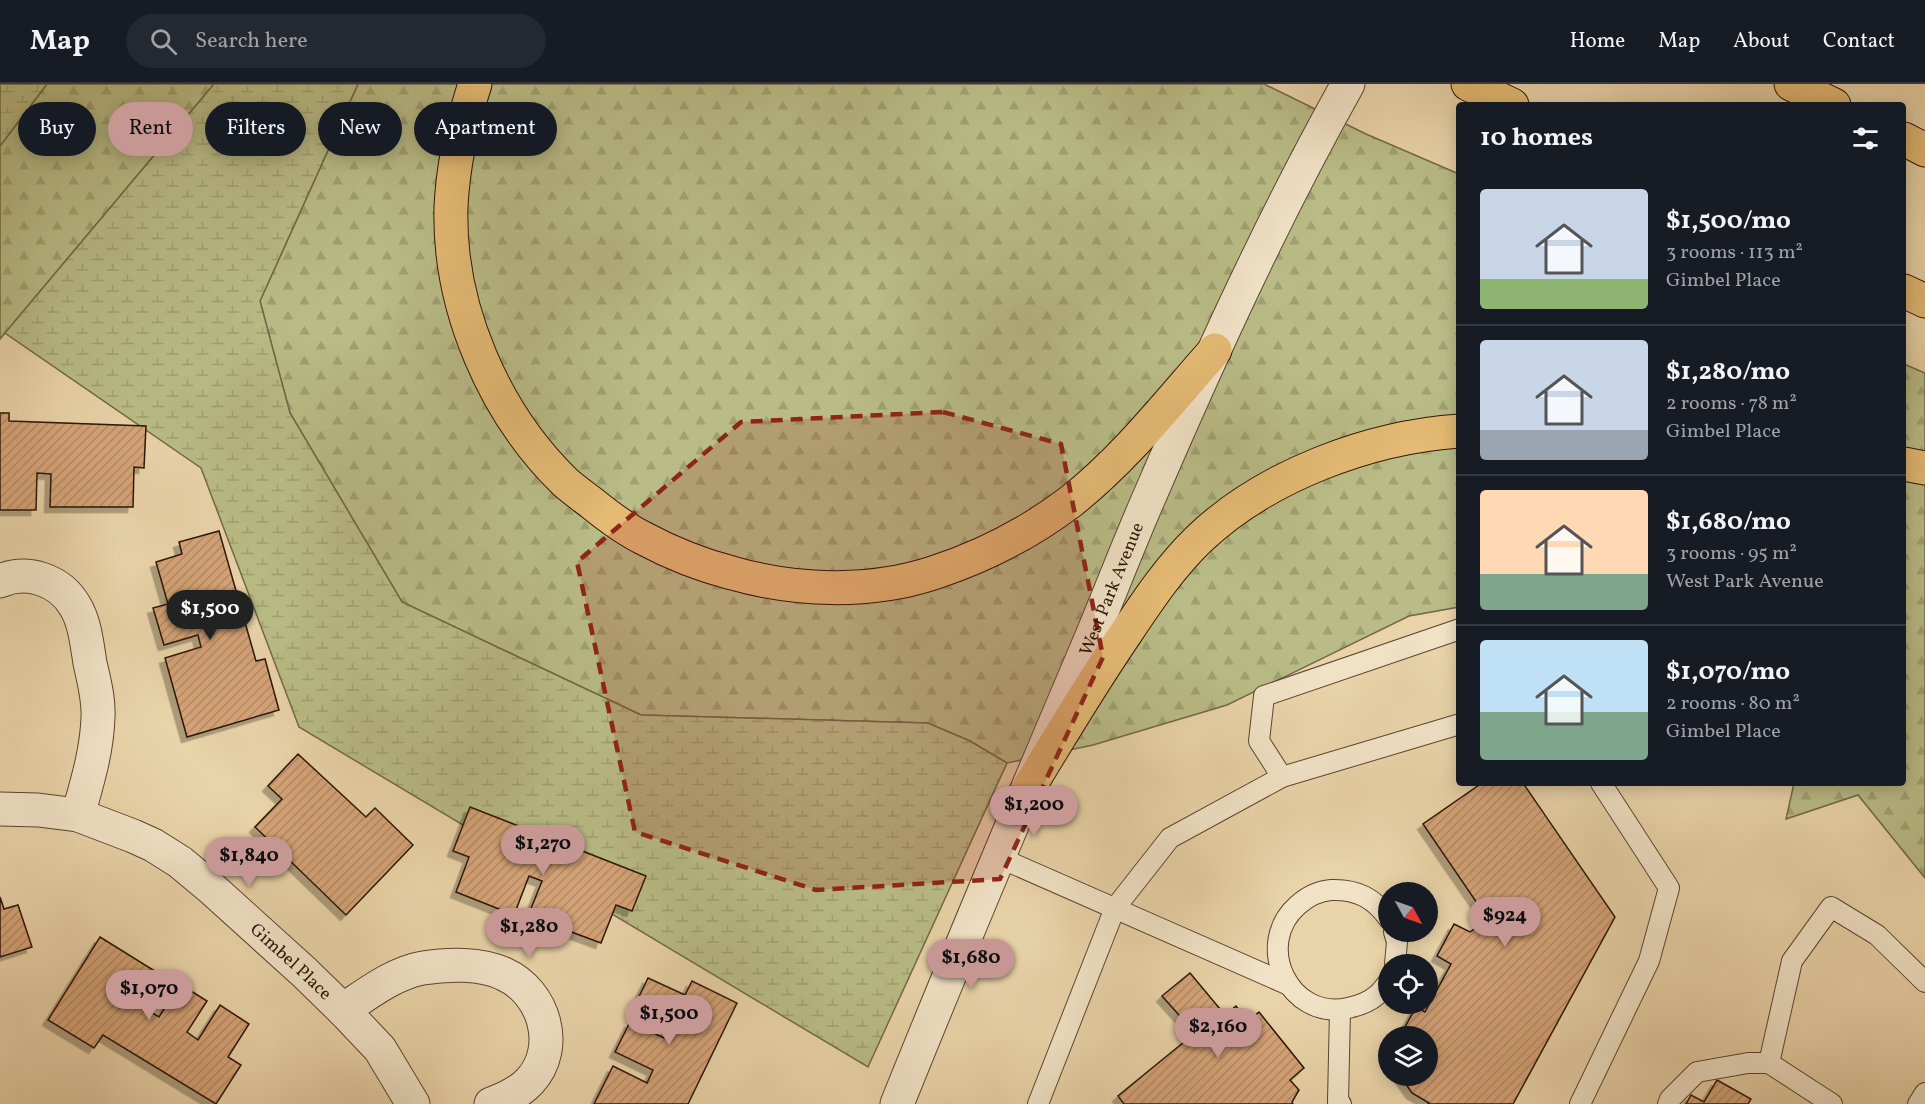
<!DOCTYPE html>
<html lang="en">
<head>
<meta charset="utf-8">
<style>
  body { margin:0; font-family:Vollkorn,serif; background:#242831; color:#f1f3f6; height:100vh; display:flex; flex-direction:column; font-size:22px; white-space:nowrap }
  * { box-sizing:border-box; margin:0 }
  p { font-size:20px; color:#9ea1a6 }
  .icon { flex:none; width:33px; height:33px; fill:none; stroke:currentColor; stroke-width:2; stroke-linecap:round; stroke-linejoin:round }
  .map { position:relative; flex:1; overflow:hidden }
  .side { position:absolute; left:1456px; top:18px; width:450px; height:684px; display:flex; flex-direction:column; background:#171b24; border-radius:6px; box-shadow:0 3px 15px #0003 }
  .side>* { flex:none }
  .banner { position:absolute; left:18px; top:18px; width:570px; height:54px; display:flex; gap:12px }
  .needle { width:39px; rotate:130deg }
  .fabs { position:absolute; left:1378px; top:798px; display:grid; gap:12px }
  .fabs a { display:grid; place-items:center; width:60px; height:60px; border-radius:50%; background:#171b24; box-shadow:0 3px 15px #0003; font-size:30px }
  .price { position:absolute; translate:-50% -51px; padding:0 14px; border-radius:21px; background:#c59692; color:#111; font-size:20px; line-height:39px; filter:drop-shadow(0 2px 3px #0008) }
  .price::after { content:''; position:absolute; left:50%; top:36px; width:18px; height:14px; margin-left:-9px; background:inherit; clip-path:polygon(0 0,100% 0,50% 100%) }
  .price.current { background:#222; color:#fff }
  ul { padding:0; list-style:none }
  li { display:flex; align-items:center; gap:18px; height:150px; padding:0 24px }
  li+li { border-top:2px solid #363941 }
  li span { display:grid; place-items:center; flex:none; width:168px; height:120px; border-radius:6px; color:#555 }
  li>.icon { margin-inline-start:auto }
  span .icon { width:72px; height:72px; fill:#fffc; stroke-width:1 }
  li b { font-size:26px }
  h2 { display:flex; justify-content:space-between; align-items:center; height:72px; padding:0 24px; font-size:26px }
  .tag { padding:0 21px; border-radius:27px; background:#171b24; box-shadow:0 3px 15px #0003; font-size:21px; line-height:54px }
  .tag.current { background:#c59692; color:#111 }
  header { display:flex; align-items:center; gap:36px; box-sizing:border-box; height:84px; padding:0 30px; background:#171b24; border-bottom:2px solid #363941 }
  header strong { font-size:28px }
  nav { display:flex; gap:33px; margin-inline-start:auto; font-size:21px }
  .search { width:420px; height:54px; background:#242831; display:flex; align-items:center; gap:15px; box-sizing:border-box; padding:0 21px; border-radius:33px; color:#9ea1a6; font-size:22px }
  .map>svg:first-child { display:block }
</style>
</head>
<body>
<header>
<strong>Map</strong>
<div class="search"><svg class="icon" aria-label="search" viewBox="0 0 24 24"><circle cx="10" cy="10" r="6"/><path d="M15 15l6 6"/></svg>Search here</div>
<nav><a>Home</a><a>Map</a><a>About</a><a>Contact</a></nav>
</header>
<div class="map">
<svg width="1925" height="1020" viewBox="0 0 1925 1020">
  <defs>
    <pattern id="forest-firs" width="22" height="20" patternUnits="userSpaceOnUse" patternTransform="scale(1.5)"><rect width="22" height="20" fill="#b9bc86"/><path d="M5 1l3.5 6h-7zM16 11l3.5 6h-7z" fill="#9fa172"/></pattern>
    <pattern id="wetland-marsh" width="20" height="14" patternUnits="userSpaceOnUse" patternTransform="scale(1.5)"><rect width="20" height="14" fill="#b9bc86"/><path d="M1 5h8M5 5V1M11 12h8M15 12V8" fill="none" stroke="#9fa172"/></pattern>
    <pattern id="building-hatch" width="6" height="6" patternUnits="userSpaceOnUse" patternTransform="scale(1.5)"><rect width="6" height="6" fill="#d4a377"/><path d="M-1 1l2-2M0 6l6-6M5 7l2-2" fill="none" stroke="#b68b65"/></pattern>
    <filter id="shadow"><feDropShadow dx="-5.5" dy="5.5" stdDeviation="0" flood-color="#0004"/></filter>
  </defs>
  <rect width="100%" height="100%" fill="#e9d3a8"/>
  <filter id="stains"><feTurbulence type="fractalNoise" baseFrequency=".00333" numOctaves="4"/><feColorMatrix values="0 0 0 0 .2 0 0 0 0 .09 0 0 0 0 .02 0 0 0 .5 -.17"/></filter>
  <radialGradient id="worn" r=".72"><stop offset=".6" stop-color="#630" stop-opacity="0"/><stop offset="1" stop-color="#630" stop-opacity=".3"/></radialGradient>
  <g fill="url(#forest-firs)" stroke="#736846" stroke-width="1.5">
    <polygon points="47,0 214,0 0,255 0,62"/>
    <polygon points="358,0 1264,0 1366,50 1459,90 1459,523 1409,532 1227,621 1093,661 1007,679 970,657 927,639 641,631 402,518 290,329 260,217"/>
    <polygon points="1904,280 1925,289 1925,794 1858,711 1786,735 1794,699 1904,699"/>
  </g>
  <g fill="url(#wetland-marsh)" stroke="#736846" stroke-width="1.5">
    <polygon points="0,0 47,0 0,62"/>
    <polygon points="214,0 358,0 260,217 290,329 402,518 641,631 928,639 970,657 1007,679 868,983 299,643 201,384 5,249"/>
  </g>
  <g fill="url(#building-hatch)" stroke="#2d1507" stroke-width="1.5" filter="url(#shadow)">
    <polygon points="0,329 9,329 9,337 146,342 144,384 134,383 133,423 50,423 51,390 37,389 36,426 0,426"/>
    <polygon points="219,447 256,577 265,575 279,626 187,653 165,574 201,563 198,551 164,561 153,524 168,520 156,478 182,470 179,458"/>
    <polygon points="298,670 366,733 375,724 413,761 346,831 255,743 282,715 268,702"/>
    <polygon points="1482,699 1523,699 1615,833 1513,1020 1428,1020 1429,1019 1412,1009 1400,992 1428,992 1428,952 1400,952 1416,923 1425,928 1451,880 1437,872 1454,840 1470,848 1488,835 1423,740"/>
    <polygon points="470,723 646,792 632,827 616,821 601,859 528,832 542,797 529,792 514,831 456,808 469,773 453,767"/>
    <polygon points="0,813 4,825 18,821 32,863 0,873"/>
    <polygon points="100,853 166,894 146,925 159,933 180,900 207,917 187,948 198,956 220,921 249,940 228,973 241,981 216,1020 103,951 94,964 48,936"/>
    <polygon points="1190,889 1225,931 1236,922 1248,937 1259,928 1304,984 1290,996 1299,1006 1292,1018 1293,1020 1124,1020 1118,1012 1195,949 1162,912"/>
    <polygon points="648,894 685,911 692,897 737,919 688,1020 594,1020 613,982 647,999 653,986 615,968 630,938 664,954 669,943 633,925"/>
    <polygon points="1717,996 1751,1015 1748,1020 1686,1020 1691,1011 1704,1018"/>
  </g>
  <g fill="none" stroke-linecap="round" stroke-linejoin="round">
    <defs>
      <g id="service">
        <polyline points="1460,545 1264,612 1259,657 1282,693 1460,640"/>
        <polyline points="998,773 1289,901"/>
        <path d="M1389,835C1374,814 1357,805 1331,806C1318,807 1307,813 1298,821C1253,860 1289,937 1348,924C1358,922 1369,918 1377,911C1382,907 1385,902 1389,897"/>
        <polyline points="1394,848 1397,858 1395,880"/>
        <polyline points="1340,926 1338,1018 1341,1020"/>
        <polyline points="1769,979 1792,877 1831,823 1877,851 1925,898"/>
        <polyline points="1038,1020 1115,824 1170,754 1282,693"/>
        <polyline points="1580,1020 1649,877 1669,804 1601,699"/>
        <polyline points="1668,1020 1670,1015 1697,988 1748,979 1769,979 1832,1020"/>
        <polyline points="1918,1020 1925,1009"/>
      </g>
      <g id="minor">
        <path d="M0,497C27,485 60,496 75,522C85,538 87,561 90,579C94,597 99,615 98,633C97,667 87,699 78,731"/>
        <path id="s1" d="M0,725L38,726L78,731L133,752L153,761L180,778L210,803L304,888L343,926L380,965L413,1020"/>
        <path d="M343,926C367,910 394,889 423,884C448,880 481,879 504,890C544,908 561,963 530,997C520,1008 505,1015 491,1020"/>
      </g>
      <g id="tertiary">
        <path id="s2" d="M897,1020C959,866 1024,712 1089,559C1110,509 1129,459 1151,409C1211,270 1274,132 1348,0"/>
      </g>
      <g id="motorway">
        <path d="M475,0C462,40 453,81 451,123C448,223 494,329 565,398C574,406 584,413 593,420C609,433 625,445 643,454C671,469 701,481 732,489C795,507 869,510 933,489C982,473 1029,449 1070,418C1125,375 1169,318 1215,266"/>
        <polyline points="1468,0 1512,21"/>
        <polyline points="1791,0 1834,21"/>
        <polyline points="1904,55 1925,66"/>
        <polyline points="1904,207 1925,217"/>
        <polyline points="1904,380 1925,384"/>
        <path d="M1022,715C1056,659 1089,603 1126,549C1148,516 1170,483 1199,455C1265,392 1369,353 1460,347"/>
      </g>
    </defs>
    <use href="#service" stroke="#5c442f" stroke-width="22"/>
    <use href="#minor" stroke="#5c442f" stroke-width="35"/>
    <use href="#tertiary" stroke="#5c442f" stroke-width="35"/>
    <use href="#motorway" stroke="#2d1507" stroke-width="35"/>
    <use href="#service" stroke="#f1e2c6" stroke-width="20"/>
    <use href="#minor" stroke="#f1e2c6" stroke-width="33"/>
    <use href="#tertiary" stroke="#f1e2c6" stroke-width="33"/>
    <use href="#motorway" stroke="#e4ba74" stroke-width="33"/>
  </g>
  <path fill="#8f2418" fill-opacity="0.2" stroke="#8f2418" stroke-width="4.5" stroke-dasharray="12 8" stroke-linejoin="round" d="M943,328L1061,360L1103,573L1000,795L816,806L635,748L577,478L741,338Z"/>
  <g text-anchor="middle" stroke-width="4.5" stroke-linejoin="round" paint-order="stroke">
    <g font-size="18" fill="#2d1507" stroke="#f1e2c6">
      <text dy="6" stroke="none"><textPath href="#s2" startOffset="558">West Park Avenue</textPath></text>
      <text dy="6" stroke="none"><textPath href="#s1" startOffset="340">Gimbel Place</textPath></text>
    </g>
  </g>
  <rect width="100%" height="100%" filter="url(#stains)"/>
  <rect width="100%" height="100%" fill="url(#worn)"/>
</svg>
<div class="fabs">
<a><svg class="needle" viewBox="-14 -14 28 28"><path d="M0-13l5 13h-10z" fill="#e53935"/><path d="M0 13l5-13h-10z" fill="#9ea1a6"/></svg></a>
<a><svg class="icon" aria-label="locate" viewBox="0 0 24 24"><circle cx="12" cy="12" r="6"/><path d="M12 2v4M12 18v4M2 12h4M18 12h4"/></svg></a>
<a><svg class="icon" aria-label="layers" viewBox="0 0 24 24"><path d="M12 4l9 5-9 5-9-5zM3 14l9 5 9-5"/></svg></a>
</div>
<b class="price current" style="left:210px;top:557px">$1,500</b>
<b class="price" style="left:1034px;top:753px">$1,200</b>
<b class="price" style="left:543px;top:792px">$1,270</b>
<b class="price" style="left:249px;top:804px">$1,840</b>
<b class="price" style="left:1505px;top:864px">$924</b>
<b class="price" style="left:529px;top:875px">$1,280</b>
<b class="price" style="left:971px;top:906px">$1,680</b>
<b class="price" style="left:149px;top:937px">$1,070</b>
<b class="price" style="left:669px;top:962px">$1,500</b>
<b class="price" style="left:1218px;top:975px">$2,160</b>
<div class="banner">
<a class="tag">Buy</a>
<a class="tag current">Rent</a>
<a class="tag">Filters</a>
<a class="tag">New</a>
<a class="tag">Apartment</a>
</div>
<section class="side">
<h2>10 homes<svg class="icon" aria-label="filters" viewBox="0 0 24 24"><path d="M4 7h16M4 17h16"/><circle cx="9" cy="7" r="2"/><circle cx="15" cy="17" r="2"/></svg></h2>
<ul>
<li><span style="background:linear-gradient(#c9d6e8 75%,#8fb573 0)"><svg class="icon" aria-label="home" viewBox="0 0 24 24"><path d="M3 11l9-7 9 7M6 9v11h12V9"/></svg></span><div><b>$1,500/mo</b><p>3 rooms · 113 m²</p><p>Gimbel Place</p></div></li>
<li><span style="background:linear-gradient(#c9d6e8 75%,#9aa5b1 0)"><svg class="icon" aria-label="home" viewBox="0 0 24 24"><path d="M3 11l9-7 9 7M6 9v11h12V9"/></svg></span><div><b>$1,280/mo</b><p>2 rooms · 78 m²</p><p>Gimbel Place</p></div></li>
<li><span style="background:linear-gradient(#ffd9b3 70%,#7fa58c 0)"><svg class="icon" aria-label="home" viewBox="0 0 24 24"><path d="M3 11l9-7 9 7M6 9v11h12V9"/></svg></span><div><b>$1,680/mo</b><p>3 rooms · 95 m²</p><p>West Park Avenue</p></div></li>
<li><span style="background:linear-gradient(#bfe0f5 60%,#7fa58c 0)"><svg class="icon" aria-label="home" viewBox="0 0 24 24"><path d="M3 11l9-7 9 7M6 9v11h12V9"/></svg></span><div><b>$1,070/mo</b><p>2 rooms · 80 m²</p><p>Gimbel Place</p></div></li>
</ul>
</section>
</div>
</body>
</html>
